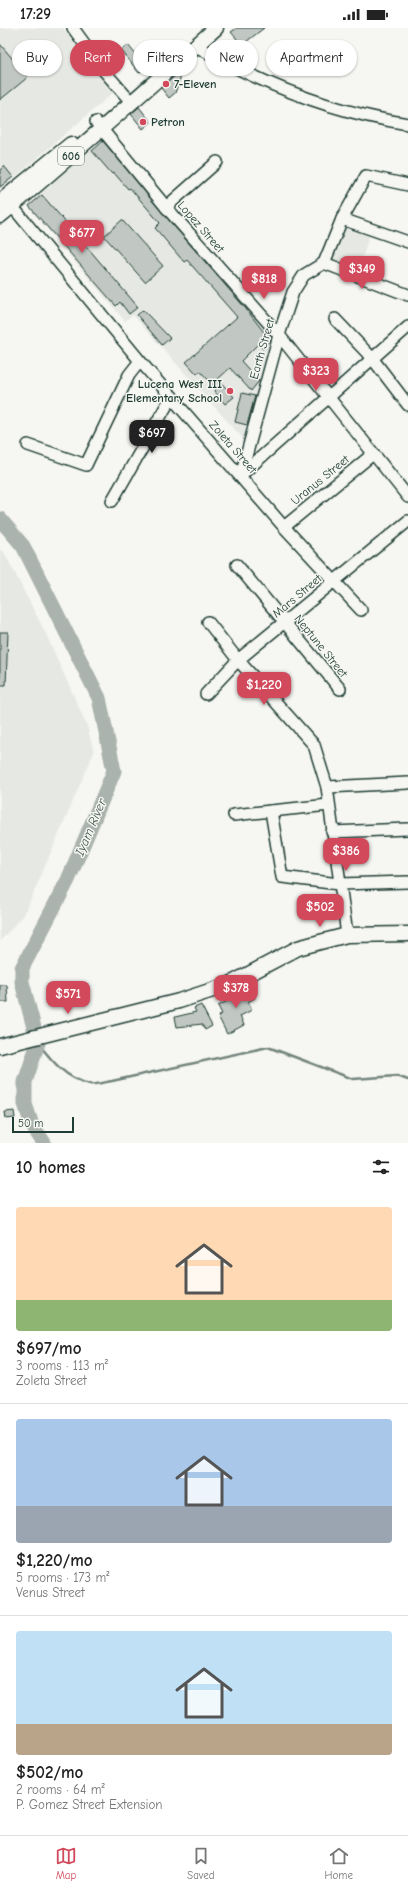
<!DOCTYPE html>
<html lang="en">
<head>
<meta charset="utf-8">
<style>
  body { margin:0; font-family:"Comic Neue",sans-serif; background:#f6f6f6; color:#222; height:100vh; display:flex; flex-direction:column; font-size:15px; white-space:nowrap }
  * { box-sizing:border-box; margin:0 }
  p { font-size:13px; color:#767676 }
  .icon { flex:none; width:22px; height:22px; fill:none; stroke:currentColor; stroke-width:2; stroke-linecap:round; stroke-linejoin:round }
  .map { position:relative; height:1115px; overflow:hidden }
  .panel { display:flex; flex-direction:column; background:#fff; flex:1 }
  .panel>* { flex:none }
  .banner { position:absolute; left:12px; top:12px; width:384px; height:36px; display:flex; gap:8px }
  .scale { position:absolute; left:12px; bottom:10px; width:62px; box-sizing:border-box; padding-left:4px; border:2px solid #1f3d34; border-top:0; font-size:11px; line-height:14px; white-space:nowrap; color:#1f3d34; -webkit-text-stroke:3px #f6f6f2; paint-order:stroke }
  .price { position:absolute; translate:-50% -34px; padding:0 9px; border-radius:8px; background:#d1495b; color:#fff; font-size:13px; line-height:26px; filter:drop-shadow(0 1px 2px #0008) }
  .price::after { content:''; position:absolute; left:50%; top:24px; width:12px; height:9px; margin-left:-6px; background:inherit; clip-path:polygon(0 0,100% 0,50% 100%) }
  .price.active { background:#222; color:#fff }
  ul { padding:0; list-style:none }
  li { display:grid; align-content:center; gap:8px; height:212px; padding:0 16px }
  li+li { border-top:1px solid #e0e0e0 }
  li span { display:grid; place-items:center; height:124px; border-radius:4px; color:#555 }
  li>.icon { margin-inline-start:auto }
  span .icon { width:72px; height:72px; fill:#fffc; stroke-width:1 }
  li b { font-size:17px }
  h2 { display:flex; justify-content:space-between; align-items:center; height:48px; padding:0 16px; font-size:17px }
  .chip { padding:0 14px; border-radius:18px; background:#fff; box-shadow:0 1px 3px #0004; font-size:14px; line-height:36px }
  .chip.active { background:#d1495b; color:#fff }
  .status { display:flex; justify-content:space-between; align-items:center; height:28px; padding:0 20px; background:#fff; direction:ltr }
  .status svg { height:11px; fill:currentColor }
  .tabs { display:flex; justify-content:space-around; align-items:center; height:56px; border-top:1px solid #e0e0e0; background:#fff; font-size:11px; color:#767676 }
  .tabs a { display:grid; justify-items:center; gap:2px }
  .tabs .active { color:#d1495b }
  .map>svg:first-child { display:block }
</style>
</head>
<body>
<div class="status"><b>17:29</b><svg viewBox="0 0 49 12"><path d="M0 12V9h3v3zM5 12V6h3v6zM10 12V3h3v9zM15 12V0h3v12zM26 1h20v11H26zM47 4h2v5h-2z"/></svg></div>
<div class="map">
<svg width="408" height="1115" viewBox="0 0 408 1115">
  <rect width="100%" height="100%" fill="#f6f6f2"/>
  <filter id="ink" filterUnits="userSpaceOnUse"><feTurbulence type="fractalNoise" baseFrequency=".025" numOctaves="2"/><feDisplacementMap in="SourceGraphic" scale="8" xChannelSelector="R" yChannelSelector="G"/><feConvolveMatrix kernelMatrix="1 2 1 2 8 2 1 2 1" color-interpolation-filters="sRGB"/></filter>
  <g filter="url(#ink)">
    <g fill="#e6e8e4">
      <polygon points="0,0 63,0 115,63 0,162"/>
      <polygon points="103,109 274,312 246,414 133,287 125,293 25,175"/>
      <polygon points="341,198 369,208 358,243 329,234"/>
      <polygon points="0,522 4,524 46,606 87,698 94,724 24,887 0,913"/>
    </g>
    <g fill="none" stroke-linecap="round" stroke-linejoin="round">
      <path stroke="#72847d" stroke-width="2.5" d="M38,1015C52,1033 66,1051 90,1056C97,1057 105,1054 112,1053L268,1019L353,1051L397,1048L408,1052"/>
      <polyline stroke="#aab3ae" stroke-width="15" points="0,491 23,518 99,670 114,743 68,852 22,940 22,954 38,1015 25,1054 25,1076 32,1097 44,1115"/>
    </g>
    <g fill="#c1c8c3" stroke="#1f3d34">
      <polygon points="237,0 264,0 242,17 231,4"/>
      <polygon points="0,16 28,49 0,72"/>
      <polygon points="128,17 146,39 139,45 121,22"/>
      <polygon points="178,45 181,48 175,65 169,70 161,60"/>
      <polygon points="139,79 151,94 143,101 131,86"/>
      <polygon points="103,113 161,183 246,281 270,312 263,321 258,316 241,333 259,353 251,363 230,340 218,351 234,369 225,376 214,363 216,360 200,343 197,346 186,334 237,289 187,232 184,234 155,200 160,195 130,160 128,161 114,145 112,146 92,123"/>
      <polygon points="4,138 13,149 0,159 0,142"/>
      <polygon points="42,167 88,220 138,279 129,286 120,274 116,278 29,178"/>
      <polygon points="122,192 163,238 145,254 104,208"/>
      <polygon points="143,282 170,310 162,317 137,287"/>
      <polygon points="242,365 255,368 247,397 235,394"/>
      <polygon points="0,604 8,604 6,657 0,657"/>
      <polygon points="0,957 7,957 8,974 0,974"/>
      <polygon points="248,957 255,970 248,974 252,982 240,988 244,997 227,1006 218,988 222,986 218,978 233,970 231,966"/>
      <polygon points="201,977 212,998 205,1002 202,996 177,999 175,989 196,984 194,980"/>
      <polygon points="14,1083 15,1090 6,1091 5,1084"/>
    </g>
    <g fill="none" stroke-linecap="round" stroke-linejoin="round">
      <defs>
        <g id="minor">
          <polyline points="73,0 105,44 132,75"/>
          <path d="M196,18C261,56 333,84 408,96"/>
          <polyline points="96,94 166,179 279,307 408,469"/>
          <polyline points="12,178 140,333 284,499 361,582"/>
          <polyline points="166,179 217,134"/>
          <polyline points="342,191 408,214"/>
          <polyline points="324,235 408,267"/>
          <polyline points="335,291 372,330 408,377"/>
          <polyline points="28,417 86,437 129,347 140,333"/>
          <polyline points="241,447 279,307 293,264 304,247 324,235 342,191 366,148 408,157"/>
          <polyline points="241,447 408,299"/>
          <polyline points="112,473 172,368"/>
          <polyline points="284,499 373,426"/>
          <polyline points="237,537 340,661"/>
          <polyline points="208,594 238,632 314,717 327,759 347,907"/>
          <polyline points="206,666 238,632 408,493"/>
          <polyline points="327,759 408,755"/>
          <polyline points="329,777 271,783 282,849 339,856 408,854"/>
          <polyline points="234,787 271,783"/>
          <polyline points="332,804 408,801"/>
        </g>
        <g id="major">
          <polyline points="0,174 71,116"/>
          <path d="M0,188C73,127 144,63 216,0"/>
          <polyline points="0,1018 179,973 228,957 298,920 320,914 347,907 408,906"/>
        </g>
      </defs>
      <use href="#minor" stroke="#1f3d34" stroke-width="14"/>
      <use href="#major" stroke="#1f3d34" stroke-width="17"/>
      <use href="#minor" stroke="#f6f6f2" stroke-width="11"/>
      <use href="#major" stroke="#f6f6f2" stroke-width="14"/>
    </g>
  </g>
  <g fill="#d1495b" stroke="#f6f6f2" stroke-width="1.5">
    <circle cx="166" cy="56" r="4"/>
    <circle cx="143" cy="94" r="4"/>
    <circle cx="230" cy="363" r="4"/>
  </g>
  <g text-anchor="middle" stroke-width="3" stroke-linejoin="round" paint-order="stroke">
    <rect fill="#f6f6f2" stroke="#60746d" stroke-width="1" x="58" y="119" width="26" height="18" rx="3"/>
    <g font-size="11" font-weight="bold" fill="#1f3d34">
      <text x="71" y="132">606</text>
    </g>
    <g font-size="12" font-weight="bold" fill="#1f3d34" stroke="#f6f6f2" text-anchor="start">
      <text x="174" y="60">7-Eleven</text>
      <text x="151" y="98">Petron</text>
      <text x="222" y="360" text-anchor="end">Lucena West III<tspan x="222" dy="14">Elementary School</tspan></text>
    </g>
    <g font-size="12" fill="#1f3d34" stroke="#f6f6f2">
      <text transform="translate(201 199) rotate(49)" y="4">Lopez Street</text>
      <text transform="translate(262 321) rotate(-74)" y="4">Earth Street</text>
      <text transform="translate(233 419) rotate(49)" y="4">Zoleta Street</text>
      <text transform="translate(320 452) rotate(-39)" y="4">Uranus Street</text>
      <text transform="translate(297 568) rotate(-40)" y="4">Mars Street</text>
      <text transform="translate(321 618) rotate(51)" y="4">Neptune Street</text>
    </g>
    <g font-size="13" font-style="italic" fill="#425a52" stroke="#f6f6f2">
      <text transform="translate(90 799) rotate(-67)" y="5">Iyam River</text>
    </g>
  </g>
</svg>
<div class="scale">50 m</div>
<b class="price" style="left:82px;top:226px">$677</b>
<b class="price" style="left:362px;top:262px">$349</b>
<b class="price" style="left:264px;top:272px">$818</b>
<b class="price" style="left:316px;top:364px">$323</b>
<b class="price active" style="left:152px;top:426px">$697</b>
<b class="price" style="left:264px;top:678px">$1,220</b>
<b class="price" style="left:346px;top:844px">$386</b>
<b class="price" style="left:320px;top:900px">$502</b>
<b class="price" style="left:236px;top:981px">$378</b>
<b class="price" style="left:68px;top:987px">$571</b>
<div class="banner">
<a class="chip">Buy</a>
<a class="chip active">Rent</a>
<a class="chip">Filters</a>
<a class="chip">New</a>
<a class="chip">Apartment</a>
</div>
</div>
<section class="panel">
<h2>10 homes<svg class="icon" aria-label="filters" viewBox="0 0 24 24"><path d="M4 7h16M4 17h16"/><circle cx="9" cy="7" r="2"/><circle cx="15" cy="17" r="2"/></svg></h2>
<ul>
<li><span style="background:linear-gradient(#ffd9b3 75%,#8fb573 0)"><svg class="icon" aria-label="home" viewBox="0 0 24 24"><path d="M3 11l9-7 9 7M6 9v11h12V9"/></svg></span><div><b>$697/mo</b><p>3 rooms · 113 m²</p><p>Zoleta Street</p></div></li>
<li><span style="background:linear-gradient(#a9c7e8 70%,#9aa5b1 0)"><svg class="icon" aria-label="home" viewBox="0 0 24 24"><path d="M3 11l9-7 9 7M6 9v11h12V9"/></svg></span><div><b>$1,220/mo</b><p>5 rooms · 173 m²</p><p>Venus Street</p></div></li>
<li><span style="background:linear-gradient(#bfe0f5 75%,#b9a48a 0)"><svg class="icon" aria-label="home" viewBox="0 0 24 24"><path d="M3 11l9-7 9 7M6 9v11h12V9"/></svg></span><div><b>$502/mo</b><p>2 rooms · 64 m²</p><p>P. Gomez Street Extension</p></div></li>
</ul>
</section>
<nav class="tabs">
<a class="active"><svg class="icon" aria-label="map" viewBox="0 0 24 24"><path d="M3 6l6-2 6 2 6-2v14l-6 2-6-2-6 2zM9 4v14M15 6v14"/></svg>Map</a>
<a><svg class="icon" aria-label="saved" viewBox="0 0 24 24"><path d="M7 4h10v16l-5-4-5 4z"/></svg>Saved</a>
<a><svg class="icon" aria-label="home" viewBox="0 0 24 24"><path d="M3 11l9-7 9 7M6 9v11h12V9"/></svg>Home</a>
</nav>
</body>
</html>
